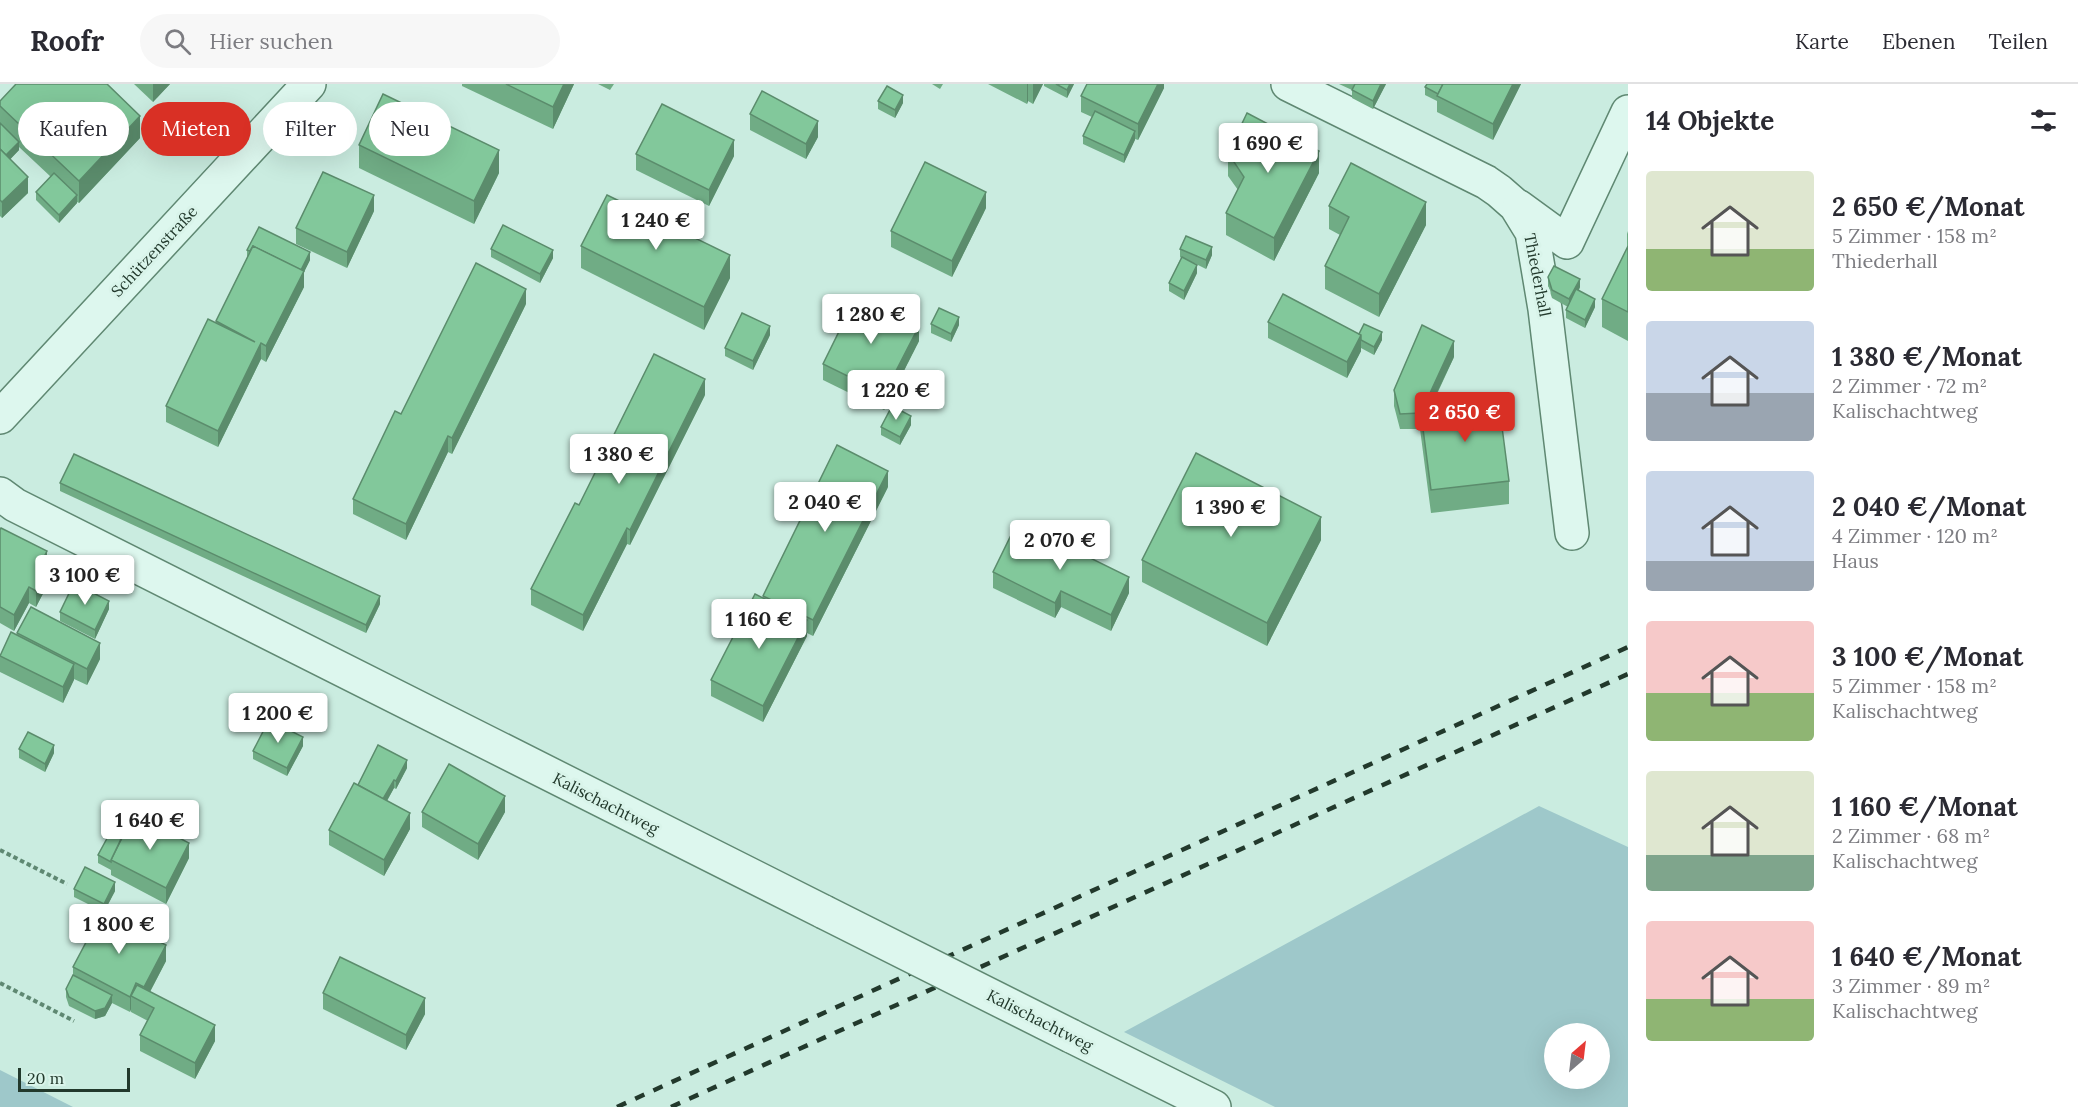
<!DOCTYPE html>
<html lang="de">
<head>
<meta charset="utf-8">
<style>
  body { margin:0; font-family:Lora,serif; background:#f7f7f7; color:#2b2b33; height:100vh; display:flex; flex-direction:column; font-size:22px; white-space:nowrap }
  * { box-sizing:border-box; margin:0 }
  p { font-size:20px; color:#7c7c81 }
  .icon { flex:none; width:33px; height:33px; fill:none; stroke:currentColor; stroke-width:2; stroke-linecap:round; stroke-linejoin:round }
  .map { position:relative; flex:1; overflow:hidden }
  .panel { display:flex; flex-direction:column; background:#fff; width:450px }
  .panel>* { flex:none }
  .banner { position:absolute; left:18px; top:18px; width:570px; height:54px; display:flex; gap:12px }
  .needle { width:39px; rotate:28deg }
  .controls { position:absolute; left:1544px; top:939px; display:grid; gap:12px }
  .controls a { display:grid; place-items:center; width:66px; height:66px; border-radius:50%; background:#fff; box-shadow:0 6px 24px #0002; font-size:30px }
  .scale { position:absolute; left:18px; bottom:15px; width:112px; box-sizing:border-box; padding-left:6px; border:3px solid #22392c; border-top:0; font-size:16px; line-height:21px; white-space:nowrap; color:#22392c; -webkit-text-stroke:4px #d9f4ea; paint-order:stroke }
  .price { position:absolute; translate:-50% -51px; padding:0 14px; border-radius:6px; background:#fff; color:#222; font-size:20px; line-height:39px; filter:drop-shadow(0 2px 3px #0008) }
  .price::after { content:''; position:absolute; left:50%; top:36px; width:18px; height:14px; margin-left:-9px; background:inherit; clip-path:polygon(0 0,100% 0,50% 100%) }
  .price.current { background:#d93025; color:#fff }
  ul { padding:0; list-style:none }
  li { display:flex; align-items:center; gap:18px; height:150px; padding:0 18px }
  li span { display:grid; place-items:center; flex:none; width:168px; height:120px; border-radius:6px; color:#555 }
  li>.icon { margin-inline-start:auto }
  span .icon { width:72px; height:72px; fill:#fffc; stroke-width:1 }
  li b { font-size:26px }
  h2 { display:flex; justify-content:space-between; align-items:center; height:72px; padding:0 18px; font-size:26px }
  .tag { padding:0 21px; border-radius:27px; background:#fff; box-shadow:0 6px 24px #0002; font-size:21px; line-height:54px }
  .tag.current { background:#d93025; color:#fff }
  header { display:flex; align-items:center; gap:36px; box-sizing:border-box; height:84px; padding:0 30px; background:#fff; border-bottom:2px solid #e1e1e2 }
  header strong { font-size:28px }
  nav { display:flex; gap:33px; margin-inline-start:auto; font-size:21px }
  .search { width:420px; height:54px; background:#f7f7f7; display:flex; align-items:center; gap:15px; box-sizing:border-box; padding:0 21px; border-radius:33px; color:#7c7c81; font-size:22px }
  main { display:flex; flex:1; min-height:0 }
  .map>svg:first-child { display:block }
</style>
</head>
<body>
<header>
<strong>Roofr</strong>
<div class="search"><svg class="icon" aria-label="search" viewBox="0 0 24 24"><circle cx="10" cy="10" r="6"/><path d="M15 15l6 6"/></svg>Hier suchen</div>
<nav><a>Karte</a><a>Ebenen</a><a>Teilen</a></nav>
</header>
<main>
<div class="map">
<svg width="1628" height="1023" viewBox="0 0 1628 1023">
  <rect width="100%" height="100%" fill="#caece0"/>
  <g fill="#9ec8ca" fill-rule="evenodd">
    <path d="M1539,722L1628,763V1023H1275L1124,948ZM1554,950H1599V994H1554Z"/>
    <polygon points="0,986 73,1023 0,1023"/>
  </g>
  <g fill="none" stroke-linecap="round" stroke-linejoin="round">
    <defs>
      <g id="minor">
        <polyline points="1288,0 1486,98 1499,107 1516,122 1532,148 1545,225 1572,449"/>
        <polyline points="1519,123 1567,158 1628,28"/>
        <polyline points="0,333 309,0"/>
        <polyline points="0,410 15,421 824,828"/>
        <polyline points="1071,952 1214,1023"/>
      </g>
    </defs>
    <use href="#minor" stroke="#5f8872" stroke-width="36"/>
    <g stroke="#5f8872" stroke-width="4" stroke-dasharray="4.5 3" stroke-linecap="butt">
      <polyline points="0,766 67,800"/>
      <polyline points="0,899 74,937"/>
    </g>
    <use href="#minor" stroke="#ddf7ee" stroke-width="33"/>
    <g stroke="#22392c" stroke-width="4.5" stroke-dasharray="10 10" stroke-linecap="butt">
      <polyline points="617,1023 1628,563"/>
      <polyline points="671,1023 1628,590"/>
    </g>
    <defs>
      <polyline id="minor-bridge" points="824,828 1071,952"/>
    </defs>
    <use href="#minor-bridge" stroke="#5f8872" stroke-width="36" stroke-linecap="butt"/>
    <use href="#minor-bridge" stroke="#ddf7ee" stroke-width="33"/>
  </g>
  <g fill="#70ac85">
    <polygon points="134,0 170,0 153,18"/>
    <polygon points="462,0 574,0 553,45 462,2"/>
    <polygon points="598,0 614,0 610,6"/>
    <polygon points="932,0 943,0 940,5"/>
    <polygon points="988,0 1043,0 1033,20 1028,17 1027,20"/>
    <polygon points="1044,0 1074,0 1067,14 1044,2"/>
    <polygon points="1164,0 1164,4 1138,56 1135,55 1124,79 1083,60 1083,52 1092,33 1081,28 1081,12"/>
    <polygon points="1339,0 1386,0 1373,25 1352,14 1352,6"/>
    <polygon points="1427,0 1521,0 1493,56 1437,28 1437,17 1425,11 1425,3"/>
    <polygon points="0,17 140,54 79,119 77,118 77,119 59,139 36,116 36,108 51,93 19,63 19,66 10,75 28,109 2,134 0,132"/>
    <polygon points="878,17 903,19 895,34 878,25"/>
    <polygon points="750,30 818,53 806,75 750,46"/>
    <polygon points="359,61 499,89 474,140 359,84"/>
    <polygon points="1228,69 1319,89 1274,177 1226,151 1226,129 1238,106 1228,92"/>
    <polygon points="636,70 734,72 709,122 636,86"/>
    <polygon points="1329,122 1426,141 1379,233 1325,205 1325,182 1340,151 1329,145"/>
    <polygon points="986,124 952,193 891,163 891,147"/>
    <polygon points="374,127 347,184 296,160 296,144"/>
    <polygon points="1628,147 1628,257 1602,243 1602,215 1627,165 1627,150"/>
    <polygon points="581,162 730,194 704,246 581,184"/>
    <polygon points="491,165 553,174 540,199 491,173"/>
    <polygon points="1180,165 1212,171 1206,185 1194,179 1197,189 1184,216 1169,207 1169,199 1181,174 1180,173"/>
    <polygon points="247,166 310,176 304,188 304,203 266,278 261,275 218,363 166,338 166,322 216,239 216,237 247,174"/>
    <polygon points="1548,193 1580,203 1579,206 1595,223 1585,244 1566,234 1566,226 1568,223 1552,214 1548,202"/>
    <polygon points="526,220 452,370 448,368 406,456 353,430 353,415 401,330"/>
    <polygon points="1268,238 1382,256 1374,271 1361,264 1361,267 1347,294 1268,254"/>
    <polygon points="931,240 959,241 951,258 931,249"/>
    <polygon points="770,251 753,286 725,272 725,264"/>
    <polygon points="919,257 884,326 823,296 823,280"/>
    <polygon points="1454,273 1432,321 1509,397 1509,420 1431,429 1420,345 1400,345 1394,322 1394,306"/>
    <polygon points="705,311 630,461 627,460 583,547 531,521 531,505 579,421"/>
    <polygon points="911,341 900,361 881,351 881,343"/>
    <polygon points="60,399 380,520 366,549 60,407"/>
    <polygon points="888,403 813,552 807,549 807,552 763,638 711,612 711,596 763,514 763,512"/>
    <polygon points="0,446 47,479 50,496 36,523 29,519 14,547 0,539"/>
    <polygon points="1321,456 1267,562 1142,498 1142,476"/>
    <polygon points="1050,460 1084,471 1129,509 1111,547 1061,523 1055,534 993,504 993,488"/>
    <polygon points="109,525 95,555 60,537 60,528"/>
    <polygon points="17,549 100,575 87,601 74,595 63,619 0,588 0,572 17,551"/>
    <polygon points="303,662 287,692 253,675 253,667"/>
    <polygon points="19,665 54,669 45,688 19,674"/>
    <polygon points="407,684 396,705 394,704 387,717 410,745 384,792 329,761 329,746 358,701"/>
    <polygon points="422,728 505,728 478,776 422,743"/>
    <polygon points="121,755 189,774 166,820 111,791 111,786 98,779 98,771"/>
    <polygon points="74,805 115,807 104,828 74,813"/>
    <polygon points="166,877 150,908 215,957 195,995 140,967 140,951 148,937 131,928 131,925 130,928 112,919 105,932 95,935 69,922 66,913 66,905 73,891 73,883"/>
    <polygon points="323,909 425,930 406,966 323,925"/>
  </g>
  <g fill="#5b8c6c">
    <polygon points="153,0 170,0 153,18"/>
    <polygon points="564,0 574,0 553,45 553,23"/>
    <polygon points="1027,0 1028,0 1028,17 1027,20"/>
    <polygon points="1033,0 1043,0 1033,20"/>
    <polygon points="1070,0 1074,0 1067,14 1067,6"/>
    <polygon points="1158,0 1164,0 1164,4 1138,56 1138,40"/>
    <polygon points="1381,0 1386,0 1373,25 1373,17"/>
    <polygon points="1513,0 1521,0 1493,56 1493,40"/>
    <polygon points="903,11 903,19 895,34 895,26"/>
    <polygon points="140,32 140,54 79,119 79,97"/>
    <polygon points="818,37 818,53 806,75 806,60"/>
    <polygon points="1135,47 1135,56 1124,79 1124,71"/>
    <polygon points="734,56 734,72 709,122 709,106"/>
    <polygon points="19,58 19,66 4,82 4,73"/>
    <polygon points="499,66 499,89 474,140 474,117"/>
    <polygon points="1319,67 1319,89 1274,177 1274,154"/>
    <polygon points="28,93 28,109 2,134 2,118"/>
    <polygon points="986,108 986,124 952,193 952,177"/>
    <polygon points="77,111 77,119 59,139 59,131"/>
    <polygon points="374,111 374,127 347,184 347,168"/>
    <polygon points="1426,118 1426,141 1379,233 1379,210"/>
    <polygon points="1212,163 1212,171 1206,185 1206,176"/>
    <polygon points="553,166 553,174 540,199 540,190"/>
    <polygon points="310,168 310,176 304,188 304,203 266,278 266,262 298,192"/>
    <polygon points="730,171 730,194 704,246 704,223"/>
    <polygon points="1197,181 1197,189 1184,216 1184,207"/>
    <polygon points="1580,195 1580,203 1569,224 1569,215"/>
    <polygon points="526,205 526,220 452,370 452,354"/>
    <polygon points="1595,215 1595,223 1585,244 1585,236"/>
    <polygon points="959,233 959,241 951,258 951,250"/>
    <polygon points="770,242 770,251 753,286 753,277"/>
    <polygon points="919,242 919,257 884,326 884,310"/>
    <polygon points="1382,248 1382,256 1374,271 1374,263"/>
    <polygon points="1361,251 1361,267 1347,294 1347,278"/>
    <polygon points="1454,257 1454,273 1422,340 1421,327"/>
    <polygon points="261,259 261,275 218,363 218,347"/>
    <polygon points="705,295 705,311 630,461 630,446"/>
    <polygon points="911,332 911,341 900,361 900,353"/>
    <polygon points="448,352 448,368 406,456 406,440"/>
    <polygon points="888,387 888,403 813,552 813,536"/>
    <polygon points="1321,433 1321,456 1267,562 1267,539"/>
    <polygon points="627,444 627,460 583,547 583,531"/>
    <polygon points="1084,461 1084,477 1080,469"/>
    <polygon points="47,467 47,483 42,477"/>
    <polygon points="50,480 50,496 36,523 36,507"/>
    <polygon points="1129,493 1129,509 1111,547 1111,531"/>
    <polygon points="29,503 29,519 14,547 14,531"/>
    <polygon points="1061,507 1061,523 1055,534 1055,519"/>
    <polygon points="380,512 380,520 366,549 366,541"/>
    <polygon points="109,517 109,525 95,555 95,546"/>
    <polygon points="807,536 807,552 763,638 763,622"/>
    <polygon points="100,559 100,575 87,601 87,585"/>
    <polygon points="74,580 74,596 63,619 63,603"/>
    <polygon points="303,653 303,662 287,692 287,684"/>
    <polygon points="54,661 54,669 45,688 45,680"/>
    <polygon points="407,676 407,684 396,705 396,697"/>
    <polygon points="394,696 394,704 381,727 381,719"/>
    <polygon points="505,712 505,728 478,776 478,760"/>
    <polygon points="410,729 410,745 384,792 384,776"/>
    <polygon points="189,759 189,774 166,820 166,804"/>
    <polygon points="115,798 115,807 104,828 104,820"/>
    <polygon points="166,861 166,877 144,919 144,903"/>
    <polygon points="136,899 136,915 131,912 131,925 130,928 130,913"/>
    <polygon points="112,911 112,919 105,932 95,935 95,927"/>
    <polygon points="425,914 425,930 406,966 406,951"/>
    <polygon points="215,941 215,957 195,995 195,979"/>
  </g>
  <g fill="#82c89b" stroke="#5b8c6c" stroke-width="1.5">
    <polygon points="16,0 107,0 140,32 79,97 0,22 0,17"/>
    <polygon points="506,0 564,0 553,23"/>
    <polygon points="1056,0 1070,0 1067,6"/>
    <polygon points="1087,0 1158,0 1138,40 1081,12"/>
    <polygon points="1355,0 1381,0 1373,17 1352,6"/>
    <polygon points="1427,0 1443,0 1438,10 1425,3"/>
    <polygon points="1443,0 1513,0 1493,40 1437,12"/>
    <polygon points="887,2 903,11 895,26 878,17"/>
    <polygon points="762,7 818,37 806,60 750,30"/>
    <polygon points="383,10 499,66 474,117 359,61"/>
    <polygon points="662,20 734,56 709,106 636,70"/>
    <polygon points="1095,27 1135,47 1124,71 1083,52"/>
    <polygon points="1247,29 1319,67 1274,154 1226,129 1244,93 1228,69"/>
    <polygon points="0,39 19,58 6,71 0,65"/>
    <polygon points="0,65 28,93 2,118 0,116"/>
    <polygon points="925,78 986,108 952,177 891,147"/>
    <polygon points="1351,79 1426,118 1379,210 1325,182 1349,133 1329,122"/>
    <polygon points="323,88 374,111 347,168 296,144"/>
    <polygon points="54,89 77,111 59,131 36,108"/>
    <polygon points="607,111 730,171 704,223 581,162"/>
    <polygon points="503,141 553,166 540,190 491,165"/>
    <polygon points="259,143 310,168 301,186 253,162 250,167 247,166"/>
    <polygon points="1186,152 1212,163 1206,176 1180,165"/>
    <polygon points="253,162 304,187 266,262 261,259 218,347 166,322 208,235 255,258 216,237"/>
    <polygon points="1628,162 1628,228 1602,215"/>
    <polygon points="1182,173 1197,181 1184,207 1169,199"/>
    <polygon points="476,179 526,205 452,354 448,352 406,440 353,415 395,327 401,330"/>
    <polygon points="1554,182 1580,195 1569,215 1552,206 1548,193"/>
    <polygon points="1576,205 1595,215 1585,236 1566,226"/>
    <polygon points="1283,210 1361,251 1347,278 1268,238"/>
    <polygon points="857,211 919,242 884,310 823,280"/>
    <polygon points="939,224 959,233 951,250 931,240"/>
    <polygon points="742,229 770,242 753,277 725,264"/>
    <polygon points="1364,240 1382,248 1374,263 1361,256 1361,251 1359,250"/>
    <polygon points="1422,241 1454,257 1424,322 1420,322 1420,329 1400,330 1394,306"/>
    <polygon points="654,270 705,295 630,446 627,444 583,531 531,505 575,419 579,421"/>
    <polygon points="1498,312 1509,397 1431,406 1420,322"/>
    <polygon points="892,322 911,332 900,353 881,343"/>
    <polygon points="837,361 888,387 813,536 763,512"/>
    <polygon points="1196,369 1321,433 1267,539 1142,476"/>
    <polygon points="74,370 380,512 366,541 60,399"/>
    <polygon points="1015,443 1050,460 1057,448 1084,461 1080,469 1129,493 1111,531 1061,507 1055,519 993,488"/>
    <polygon points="1,444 47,467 42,477 50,480 36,507 29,503 14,531 0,523 0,446"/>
    <polygon points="74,499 109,517 95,546 60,528"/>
    <polygon points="755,510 807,536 763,622 711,596"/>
    <polygon points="31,523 100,559 87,585 17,549"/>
    <polygon points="11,548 74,580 63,603 0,572"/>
    <polygon points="269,636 303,653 287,684 253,667"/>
    <polygon points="28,648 54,661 45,680 19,665"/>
    <polygon points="378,661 407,676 396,697 394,696 383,715 358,701"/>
    <polygon points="449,680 505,712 478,760 422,728"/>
    <polygon points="354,699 410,729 384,776 329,746"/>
    <polygon points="134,730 189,759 166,804 111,776"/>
    <polygon points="110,749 121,755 111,776 111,778 98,771"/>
    <polygon points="85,783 115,798 104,820 74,805"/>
    <polygon points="102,828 166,861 144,903 136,899 130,913 73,883"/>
    <polygon points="340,873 425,914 406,951 323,909"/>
    <polygon points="73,891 112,911 105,924 95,927 69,913 66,905"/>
    <polygon points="137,901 215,941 195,979 140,951 154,924 131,912"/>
  </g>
  <g text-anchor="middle" stroke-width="6" stroke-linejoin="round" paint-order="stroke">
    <g font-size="16" fill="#22392c" stroke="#d9f4ea">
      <text transform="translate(154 167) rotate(-47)" y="6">Schützenstraße</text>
      <text transform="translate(1538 191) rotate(79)" y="6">Thiederhall</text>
      <text transform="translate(606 719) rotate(27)" y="6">Kalischachtweg</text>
      <text transform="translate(1040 936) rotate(27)" y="6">Kalischachtweg</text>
    </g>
  </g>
</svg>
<div class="controls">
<a><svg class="needle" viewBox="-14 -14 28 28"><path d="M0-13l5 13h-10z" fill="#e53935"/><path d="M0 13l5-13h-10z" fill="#7c7c81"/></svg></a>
</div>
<div class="scale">20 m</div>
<b class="price" style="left:1268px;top:90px">1 690 €</b>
<b class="price" style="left:656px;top:167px">1 240 €</b>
<b class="price" style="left:871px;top:261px">1 280 €</b>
<b class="price" style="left:896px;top:337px">1 220 €</b>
<b class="price current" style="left:1465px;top:359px">2 650 €</b>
<b class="price" style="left:619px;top:401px">1 380 €</b>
<b class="price" style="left:825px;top:449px">2 040 €</b>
<b class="price" style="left:1231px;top:454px">1 390 €</b>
<b class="price" style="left:1060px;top:487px">2 070 €</b>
<b class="price" style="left:85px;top:522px">3 100 €</b>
<b class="price" style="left:759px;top:566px">1 160 €</b>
<b class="price" style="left:278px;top:660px">1 200 €</b>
<b class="price" style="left:150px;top:767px">1 640 €</b>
<b class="price" style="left:119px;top:871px">1 800 €</b>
<div class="banner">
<a class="tag">Kaufen</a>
<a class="tag current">Mieten</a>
<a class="tag">Filter</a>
<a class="tag">Neu</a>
</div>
</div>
<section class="panel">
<h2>14 Objekte<svg class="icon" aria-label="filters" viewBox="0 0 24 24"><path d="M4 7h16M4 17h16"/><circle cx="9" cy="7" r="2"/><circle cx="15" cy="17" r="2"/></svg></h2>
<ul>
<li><span style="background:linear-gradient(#dfe7d0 65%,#8fb573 0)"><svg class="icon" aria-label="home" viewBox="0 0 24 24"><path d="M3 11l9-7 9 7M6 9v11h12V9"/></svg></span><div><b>2 650 €/Monat</b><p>5 Zimmer · 158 m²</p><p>Thiederhall</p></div></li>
<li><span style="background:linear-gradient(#c9d6e8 60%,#9aa5b1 0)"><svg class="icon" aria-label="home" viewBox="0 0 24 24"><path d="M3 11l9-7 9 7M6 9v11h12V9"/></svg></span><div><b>1 380 €/Monat</b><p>2 Zimmer · 72 m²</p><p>Kalischachtweg</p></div></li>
<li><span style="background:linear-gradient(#c9d6e8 75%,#9aa5b1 0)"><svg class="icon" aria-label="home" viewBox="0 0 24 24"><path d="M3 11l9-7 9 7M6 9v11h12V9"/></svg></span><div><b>2 040 €/Monat</b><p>4 Zimmer · 120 m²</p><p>Haus</p></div></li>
<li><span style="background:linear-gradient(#f6c9c9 60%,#8fb573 0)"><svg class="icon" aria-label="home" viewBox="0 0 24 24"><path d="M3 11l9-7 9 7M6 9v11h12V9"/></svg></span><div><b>3 100 €/Monat</b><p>5 Zimmer · 158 m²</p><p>Kalischachtweg</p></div></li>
<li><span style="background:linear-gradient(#dfe7d0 70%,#7fa58c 0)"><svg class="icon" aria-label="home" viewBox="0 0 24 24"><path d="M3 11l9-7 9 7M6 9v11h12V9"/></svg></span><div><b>1 160 €/Monat</b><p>2 Zimmer · 68 m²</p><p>Kalischachtweg</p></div></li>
<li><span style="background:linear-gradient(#f6c9c9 65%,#8fb573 0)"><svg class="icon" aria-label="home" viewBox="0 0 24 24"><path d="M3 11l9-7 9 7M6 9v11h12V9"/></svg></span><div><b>1 640 €/Monat</b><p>3 Zimmer · 89 m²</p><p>Kalischachtweg</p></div></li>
</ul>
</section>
</main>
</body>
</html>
